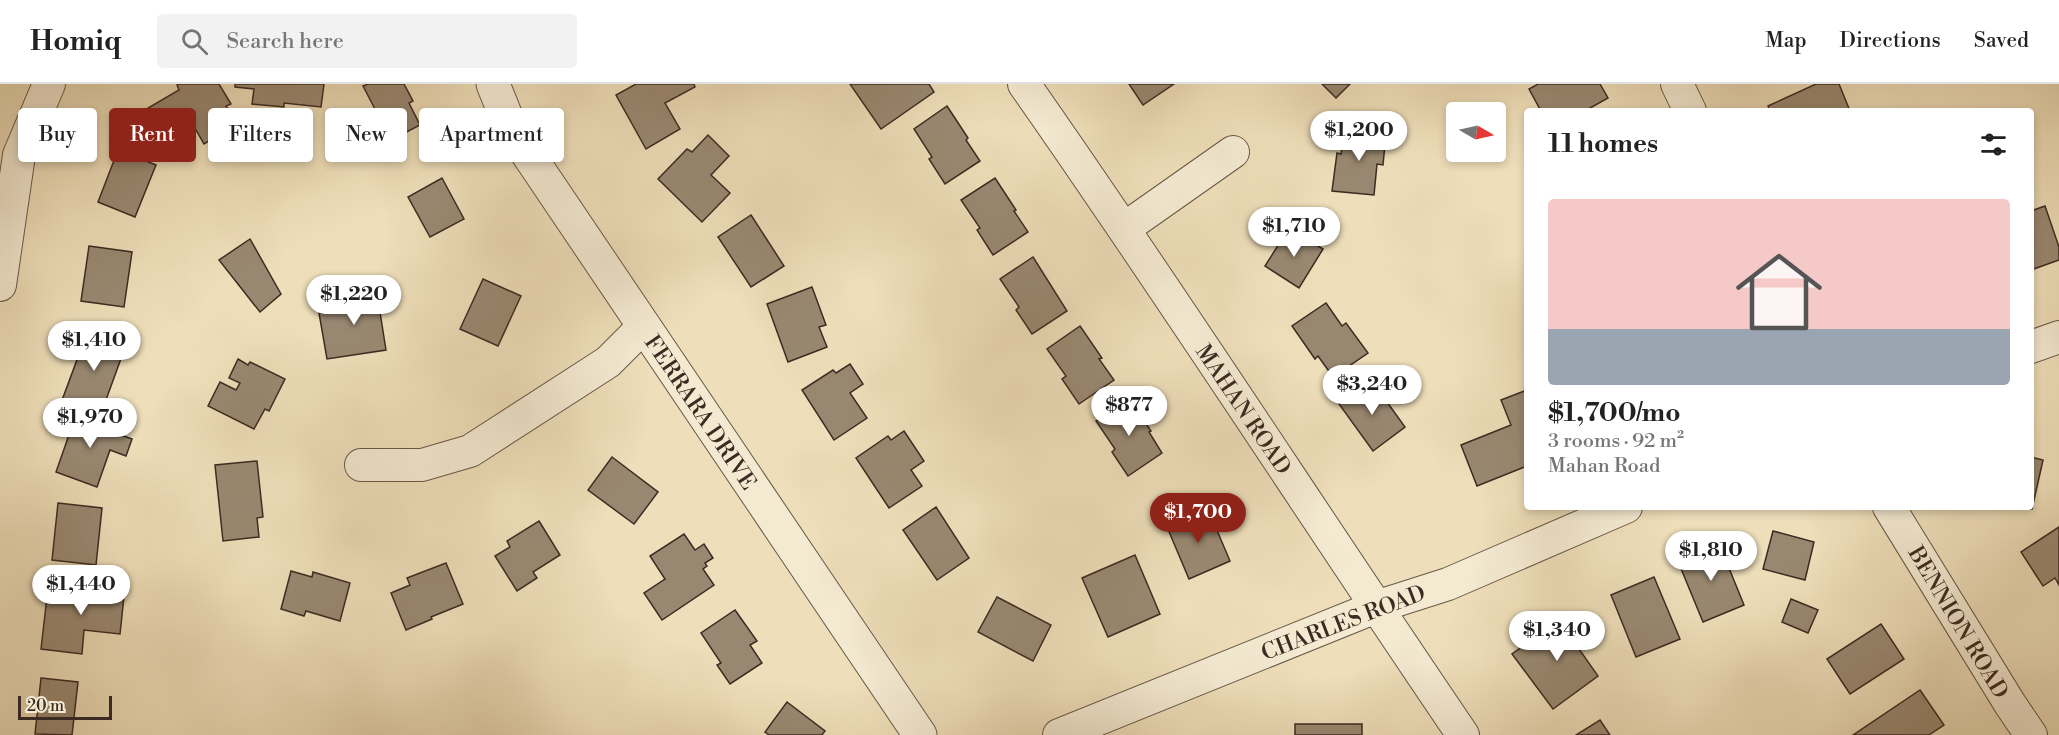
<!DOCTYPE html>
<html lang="en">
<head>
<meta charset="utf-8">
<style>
  body { margin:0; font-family:"Libre Bodoni",serif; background:#f2f2f2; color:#222; height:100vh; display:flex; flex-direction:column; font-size:22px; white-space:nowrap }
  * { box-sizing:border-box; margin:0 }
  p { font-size:20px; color:#767676 }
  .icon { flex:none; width:33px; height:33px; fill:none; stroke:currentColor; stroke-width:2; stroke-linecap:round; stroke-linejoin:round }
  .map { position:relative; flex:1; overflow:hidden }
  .side { position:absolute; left:1524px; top:24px; width:510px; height:402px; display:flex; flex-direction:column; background:#fff; border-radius:6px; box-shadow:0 3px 9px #0003 }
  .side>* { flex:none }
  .banner { position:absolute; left:18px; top:24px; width:570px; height:54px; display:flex; gap:12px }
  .needle { width:39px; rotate:99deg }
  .fabs { position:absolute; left:1446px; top:18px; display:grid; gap:12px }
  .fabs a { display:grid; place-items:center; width:60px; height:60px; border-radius:6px; background:#fff; box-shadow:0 3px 9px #0003; font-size:30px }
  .scale { position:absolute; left:18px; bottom:15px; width:94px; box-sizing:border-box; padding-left:6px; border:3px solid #3c2b22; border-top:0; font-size:16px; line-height:21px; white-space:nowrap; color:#3c2b22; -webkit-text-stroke:4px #f4ead2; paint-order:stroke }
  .price { position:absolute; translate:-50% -51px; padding:0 14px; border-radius:21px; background:#fff; color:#222; font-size:20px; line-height:39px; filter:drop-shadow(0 2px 3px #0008) }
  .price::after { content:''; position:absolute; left:50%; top:36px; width:18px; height:14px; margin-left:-9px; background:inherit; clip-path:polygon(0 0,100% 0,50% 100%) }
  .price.current { background:#8f2418; color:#fff }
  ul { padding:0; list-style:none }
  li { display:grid; align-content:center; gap:12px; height:318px; padding:0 24px }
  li+li { border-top:2px solid #e0e0e0 }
  li span { display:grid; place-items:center; height:186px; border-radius:6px; color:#555 }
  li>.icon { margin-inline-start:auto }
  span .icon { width:108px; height:108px; fill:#fffc; stroke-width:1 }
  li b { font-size:26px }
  h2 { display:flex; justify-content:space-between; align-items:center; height:72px; padding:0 24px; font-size:26px }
  .chip { padding:0 21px; border-radius:6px; background:#fff; box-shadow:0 3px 9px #0003; font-size:21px; line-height:54px }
  .chip.current { background:#8f2418; color:#fff }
  header { display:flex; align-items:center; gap:36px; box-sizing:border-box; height:84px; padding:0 30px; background:#fff; border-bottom:2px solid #e0e0e0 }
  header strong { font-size:28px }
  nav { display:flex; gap:33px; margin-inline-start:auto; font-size:21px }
  .search { width:420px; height:54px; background:#f2f2f2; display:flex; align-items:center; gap:15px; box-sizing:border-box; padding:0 21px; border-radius:6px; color:#767676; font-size:22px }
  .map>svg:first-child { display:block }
</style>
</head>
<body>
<header>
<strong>Homiq</strong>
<div class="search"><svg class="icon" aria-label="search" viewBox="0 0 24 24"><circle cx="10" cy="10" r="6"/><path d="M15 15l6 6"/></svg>Search here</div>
<nav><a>Map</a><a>Directions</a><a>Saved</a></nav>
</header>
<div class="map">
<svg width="2059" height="651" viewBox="0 0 2059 651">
  <rect width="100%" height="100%" fill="#eedeb9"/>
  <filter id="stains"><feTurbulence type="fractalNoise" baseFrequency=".00333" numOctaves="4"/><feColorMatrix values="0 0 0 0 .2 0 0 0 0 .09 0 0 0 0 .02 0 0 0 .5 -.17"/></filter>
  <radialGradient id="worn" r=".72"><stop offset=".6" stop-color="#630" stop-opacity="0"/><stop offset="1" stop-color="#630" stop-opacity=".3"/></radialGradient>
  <g fill="#998871" stroke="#3c2b22" stroke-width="1.5">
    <polygon points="179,0 219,0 231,20 226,22 237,40 204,60 196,46 165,64 143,27 179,6 177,1"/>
    <polygon points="235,0 324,0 321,23 284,19 284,23 252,20 254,5 235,3"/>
    <polygon points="368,0 404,0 413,17 409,19 420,41 386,59 373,33 378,31 363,2"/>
    <polygon points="636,0 694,0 695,3 665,19 680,45 646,65 616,11"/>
    <polygon points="850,0 929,0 934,8 881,45"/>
    <polygon points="1129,0 1174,0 1143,21"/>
    <polygon points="1322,0 1350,0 1336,14"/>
    <polygon points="1538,0 1600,0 1608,14 1585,27 1541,27 1529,5"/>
    <polygon points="1816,0 1839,0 1850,27 1770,27 1768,22"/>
    <polygon points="947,22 968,54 966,56 980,77 945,100 929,75 932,73 914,45"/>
    <polygon points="1344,45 1386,50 1383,81 1377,80 1374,111 1332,107 1337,69 1341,70"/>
    <polygon points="708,51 729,72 711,91 730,109 702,138 658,95 687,65 692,68"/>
    <polygon points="118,66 156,81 135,133 98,118"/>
    <polygon points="442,94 464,135 430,153 408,113"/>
    <polygon points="995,94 1016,126 1014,127 1028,148 993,171 977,146 980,144 961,116"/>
    <polygon points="2045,122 2059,163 2059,176 2031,186 2031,127"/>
    <polygon points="751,131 784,182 751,203 718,153"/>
    <polygon points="1289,144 1323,165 1299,204 1265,182"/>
    <polygon points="250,155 281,210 260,228 219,176"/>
    <polygon points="89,162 132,168 124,223 81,217"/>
    <polygon points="1033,173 1067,227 1032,250 1016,226 1019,223 1000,195"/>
    <polygon points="483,195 521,212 498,262 460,245"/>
    <polygon points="376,203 386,266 327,275 319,229 351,224 348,207"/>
    <polygon points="812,203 826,241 819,243 827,263 788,278 767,220"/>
    <polygon points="1326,219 1342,242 1346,239 1368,269 1333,293 1318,272 1315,275 1292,242"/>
    <polygon points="1080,242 1102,274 1099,275 1114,296 1079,320 1062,295 1066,292 1047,265"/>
    <polygon points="88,246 127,258 102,327 61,319"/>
    <polygon points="238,275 248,281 250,278 285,295 269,327 265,325 254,345 208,322 220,298 236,306 240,299 229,294"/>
    <polygon points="850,280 863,300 850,309 867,334 834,356 802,306 833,286 836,289"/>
    <polygon points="1372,297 1405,343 1373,367 1339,320"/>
    <polygon points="1527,306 1527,382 1477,402 1461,361 1511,341 1501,316"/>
    <polygon points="1129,315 1151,347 1149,348 1162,369 1128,392 1112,368 1115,365 1096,337"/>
    <polygon points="77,328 118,342 115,349 132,355 126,372 110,366 97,403 56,388"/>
    <polygon points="904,347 924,377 911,386 922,402 889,424 856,374 888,352 891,356"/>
    <polygon points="612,373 658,408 634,440 588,406"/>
    <polygon points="2031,373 2043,376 2032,425 2024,423 2031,423"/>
    <polygon points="257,377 263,433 257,434 259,453 223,457 215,381"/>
    <polygon points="58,419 102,424 96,481 52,476"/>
    <polygon points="936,423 969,474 937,496 903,446"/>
    <polygon points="1208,425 1230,477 1189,495 1167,443"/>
    <polygon points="539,437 560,471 533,488 537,494 517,507 495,472 510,463 507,457"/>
    <polygon points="2059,443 2059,501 2055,494 2043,502 2021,468"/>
    <polygon points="1773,447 1814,458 1805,496 1763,485"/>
    <polygon points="684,450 695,466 704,460 713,474 705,479 707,482 703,485 714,501 662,536 644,509 665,495 650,472"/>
    <polygon points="1718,457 1744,521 1703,538 1677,475"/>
    <polygon points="1135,471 1160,530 1108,553 1082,494"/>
    <polygon points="446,479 463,520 431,533 432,535 406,546 391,509 410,501 407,494"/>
    <polygon points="291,487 312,493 313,488 350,499 340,537 306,527 304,532 281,525"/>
    <polygon points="1654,493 1680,555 1636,573 1611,511"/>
    <polygon points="87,498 125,503 120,550 84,546 82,570 41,565 48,504 86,509"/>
    <polygon points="997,513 1051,541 1033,577 978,548"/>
    <polygon points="1791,515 1818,526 1808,549 1782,538"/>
    <polygon points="735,526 757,557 750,561 762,579 730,600 717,581 721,579 701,549"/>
    <polygon points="1566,531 1587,560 1579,565 1598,592 1553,625 1512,570"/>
    <polygon points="1881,540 1904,575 1850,610 1827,575"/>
    <polygon points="41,594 78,598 72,651 35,650"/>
    <polygon points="1920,606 1944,641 1929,651 1853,651"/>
    <polygon points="787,618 825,647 822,651 769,651 765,648"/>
    <polygon points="1600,636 1610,651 1576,651"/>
    <rect x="1295" y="640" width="67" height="11"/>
  </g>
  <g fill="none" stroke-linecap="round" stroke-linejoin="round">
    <defs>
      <g id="minor">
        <path d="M1024,0C1174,214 1316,435 1463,651"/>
        <polyline points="1677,0 1690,27"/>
        <polyline points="1125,144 1233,68"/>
        <polyline points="0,201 19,71 49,0"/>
        <polyline points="2031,263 2059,253"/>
        <polyline points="361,381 422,381 470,367 608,278 643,243"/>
        <polyline points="1889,423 2010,620 2031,651"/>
        <polyline points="1059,651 1376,523 1448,500 1626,423"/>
      </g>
      <polyline id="tertiary" points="493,0 511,45 920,651"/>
    </defs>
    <use href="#minor" stroke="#685848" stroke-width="34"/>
    <use href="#tertiary" stroke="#685848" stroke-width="35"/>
    <use href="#minor" stroke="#f4ead2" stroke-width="32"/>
    <use href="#tertiary" stroke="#f4ead2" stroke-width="33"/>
  </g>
  <g text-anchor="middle" stroke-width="5" stroke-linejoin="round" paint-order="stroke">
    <g font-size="22" fill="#3c2b22" stroke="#f4ead2">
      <text transform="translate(1244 325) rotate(56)" y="8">MAHAN ROAD</text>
      <text transform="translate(701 328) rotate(56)" y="8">FERRARA DRIVE</text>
      <text transform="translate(1343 538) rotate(-21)" y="8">CHARLES ROAD</text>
      <text transform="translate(1959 538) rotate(59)" y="8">BENNION ROAD</text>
    </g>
  </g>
  <rect width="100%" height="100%" filter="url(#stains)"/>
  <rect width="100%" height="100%" fill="url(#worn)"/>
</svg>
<div class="fabs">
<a><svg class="needle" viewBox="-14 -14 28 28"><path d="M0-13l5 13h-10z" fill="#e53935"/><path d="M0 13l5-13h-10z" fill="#767676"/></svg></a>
</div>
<div class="scale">20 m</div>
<b class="price" style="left:1359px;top:78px">$1,200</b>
<b class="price" style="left:1294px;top:174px">$1,710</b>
<b class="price" style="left:354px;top:242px">$1,220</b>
<b class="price" style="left:94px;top:288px">$1,410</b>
<b class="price" style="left:1372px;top:332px">$3,240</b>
<b class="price" style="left:1129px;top:353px">$877</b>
<b class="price" style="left:90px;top:365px">$1,970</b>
<b class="price current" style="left:1198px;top:460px">$1,700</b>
<b class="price" style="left:1711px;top:498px">$1,810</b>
<b class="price" style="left:81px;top:532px">$1,440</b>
<b class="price" style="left:1557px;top:578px">$1,340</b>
<div class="banner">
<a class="chip">Buy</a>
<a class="chip current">Rent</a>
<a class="chip">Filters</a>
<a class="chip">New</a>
<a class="chip">Apartment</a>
</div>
<section class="side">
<h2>11 homes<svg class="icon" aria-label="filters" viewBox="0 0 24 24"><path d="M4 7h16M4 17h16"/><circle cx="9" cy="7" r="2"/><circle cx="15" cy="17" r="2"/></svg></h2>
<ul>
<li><span style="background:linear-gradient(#f6c9c9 70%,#9aa5b1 0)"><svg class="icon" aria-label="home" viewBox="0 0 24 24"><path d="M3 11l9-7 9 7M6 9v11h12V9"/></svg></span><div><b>$1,700/mo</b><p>3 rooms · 92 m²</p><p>Mahan Road</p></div></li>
</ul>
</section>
</div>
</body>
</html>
